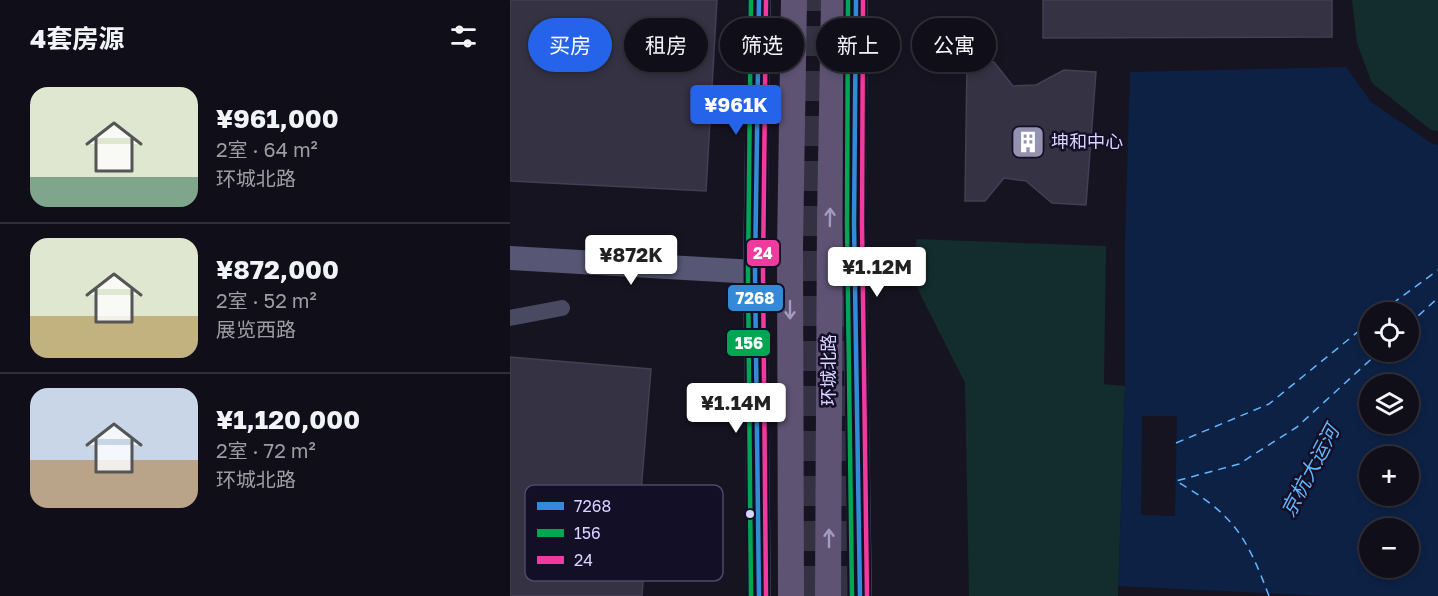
<!DOCTYPE html>
<html lang="zh">
<head>
<meta charset="utf-8">
<style>
  body { margin:0; font-family:"Golos Text","Noto Sans SC",sans-serif; background:#1e1d26; color:#f1f3f6; height:100vh; display:flex; flex-direction:column; font-size:22px; white-space:nowrap }
  * { box-sizing:border-box; margin:0 }
  p { font-size:20px; color:#9c9ca2 }
  .icon { flex:none; width:33px; height:33px; fill:none; stroke:currentColor; stroke-width:2; stroke-linecap:round; stroke-linejoin:round }
  .map { position:relative; flex:1; overflow:hidden }
  .drawer { display:flex; flex-direction:column; background:#100f19; width:510px }
  .drawer>* { flex:none }
  .hud { position:absolute; left:18px; top:18px; width:570px; height:54px; display:flex; gap:12px }
  .controls { position:absolute; left:849px; top:302px; display:grid; gap:12px }
  .controls a { display:grid; place-items:center; width:60px; height:60px; border-radius:50%; background:#100f19; box-shadow:0 3px 9px #0003,0 0 0 2px #302f38; font-size:30px }
  .price { position:absolute; translate:-50% -51px; padding:0 14px; border-radius:6px; background:#fff; color:#222; font-size:20px; line-height:39px; filter:drop-shadow(0 2px 3px #0008) }
  .price::after { content:''; position:absolute; left:50%; top:36px; width:18px; height:14px; margin-left:-9px; background:inherit; clip-path:polygon(0 0,100% 0,50% 100%) }
  .price.selected { background:#2563eb; color:#fff }
  ul { padding:0; list-style:none }
  li { display:flex; align-items:center; gap:18px; height:150px; padding:0 30px }
  li+li { border-top:2px solid #302f38 }
  li span { display:grid; place-items:center; flex:none; width:168px; height:120px; border-radius:18px; color:#555 }
  li>.icon { margin-inline-start:auto }
  span .icon { width:72px; height:72px; fill:#fffc; stroke-width:1 }
  li b { font-size:26px }
  h2 { display:flex; justify-content:space-between; align-items:center; height:72px; padding:0 30px; font-size:26px }
  .chip { padding:0 21px; border-radius:27px; background:#100f19; box-shadow:0 3px 9px #0003,0 0 0 2px #302f38; font-size:21px; line-height:54px }
  .chip.selected { background:#2563eb; color:#fff }
  main { display:flex; flex:1; min-height:0 }
  .map>svg:first-child { display:block }
</style>
</head>
<body>
<main>
<section class="drawer">
<h2>4套房源<svg class="icon" aria-label="filters" viewBox="0 0 24 24"><path d="M4 7h16M4 17h16"/><circle cx="9" cy="7" r="2"/><circle cx="15" cy="17" r="2"/></svg></h2>
<ul>
<li><span style="background:linear-gradient(#dfe7d0 75%,#7fa58c 0)"><svg class="icon" aria-label="home" viewBox="0 0 24 24"><path d="M3 11l9-7 9 7M6 9v11h12V9"/></svg></span><div><b>¥961,000</b><p>2室 · 64 m²</p><p>环城北路</p></div></li>
<li><span style="background:linear-gradient(#dfe7d0 65%,#c2b280 0)"><svg class="icon" aria-label="home" viewBox="0 0 24 24"><path d="M3 11l9-7 9 7M6 9v11h12V9"/></svg></span><div><b>¥872,000</b><p>2室 · 52 m²</p><p>展览西路</p></div></li>
<li><span style="background:linear-gradient(#c9d6e8 60%,#b9a48a 0)"><svg class="icon" aria-label="home" viewBox="0 0 24 24"><path d="M3 11l9-7 9 7M6 9v11h12V9"/></svg></span><div><b>¥1,120,000</b><p>2室 · 72 m²</p><p>环城北路</p></div></li>
</ul>
</section>
<div class="map">
<svg width="928" height="596" viewBox="0 0 928 596">
  <rect width="100%" height="100%" fill="#161421"/>
  <g fill="#132c2d">
    <polygon points="842,0 928,0 928,131 921,130 862,83 847,43"/>
    <polygon points="407,239 596,246 594,384 615,386 608,596 459,596 455,383 399,272"/>
  </g>
  <path fill="#0d2144" fill-rule="evenodd" d="M836,67L861,102L923,144L928,145V596H608L615,386V242L620,72ZM860,312H898V351H860ZM860,384H898V423H860ZM860,456H898V495H860ZM860,528H898V567H860Z"/>
  <g fill="#161421">
    <polygon points="632,416 667,416 665,516 631,515"/>
    <polygon points="608,586 753,593 815,596 608,596"/>
  </g>
  <g fill="none" stroke-linecap="round" stroke-linejoin="round">
    <g stroke="#62b6ff" stroke-width="1.5" stroke-dasharray="8 6" stroke-linecap="butt">
      <polyline points="871,312 928,270"/>
      <polyline points="898,325 928,298"/>
      <polyline points="666,443 759,404 860,322"/>
      <path d="M759,596C736,535 723,514 666,481L729,464L787,427L870,351"/>
    </g>
  </g>
  <g fill="#343243" stroke="#433f54" stroke-width="1.5">
    <polygon points="0,0 207,0 196,191 0,181"/>
    <polygon points="533,0 822,0 822,37 533,38"/>
    <polygon points="457,62 484,62 503,86 526,85 554,70 586,72 576,205 542,203 516,181 494,178 475,201 455,201"/>
    <polygon points="0,357 141,369 127,541 136,542 132,596 0,596"/>
  </g>
  <g fill="none" stroke-linecap="round" stroke-linejoin="round">
    <g stroke="#333142" stroke-width="30" stroke-dasharray="30 15" stroke-linecap="butt">
      <polyline points="302,596 303,0"/>
      <polyline points="331,596 332,284"/>
    </g>
    <polyline stroke="#4a4962" stroke-width="16" points="0,318 52,308"/>
    <g stroke="#575674" stroke-width="24">
      <polyline points="249,0 245,272 249,596"/>
      <polyline points="346,0 344,224 350,596"/>
      <polyline points="0,258 245,272"/>
    </g>
    <g stroke="#5e5373" stroke-width="26">
      <polyline points="281,596 280,247 284,0"/>
      <polyline points="318,596 320,218 324,0"/>
    </g>
    <defs>
      <g id="bus-1">
        <polyline points="249,0 245,272 249,596"/>
        <polyline points="346,0 344,224 350,596"/>
      </g>
      <g id="bus-2">
        <polyline points="241,0 238,272 241,596"/>
        <polyline points="338,0 337,224 342,596"/>
      </g>
      <g id="bus-3">
        <polyline points="256,0 253,272 256,596"/>
        <polyline points="353,0 352,224 357,596"/>
      </g>
    </defs>
    <use href="#bus-1" stroke="#130f26" stroke-width="9"/>
    <use href="#bus-2" stroke="#130f26" stroke-width="9"/>
    <use href="#bus-3" stroke="#130f26" stroke-width="9"/>
    <use href="#bus-1" stroke="#338bd7" stroke-width="4.5"/>
    <use href="#bus-2" stroke="#00a651" stroke-width="4.5"/>
    <use href="#bus-3" stroke="#f13a9d" stroke-width="4.5"/>
  </g>
  <defs><path id="oneway-shaft" d="M-6 0H5M1.5-3L5.5 0L1.5 3" fill="none" stroke-width="1.6" stroke-linecap="round" stroke-linejoin="round" transform="scale(1.5)"/></defs>
  <g stroke="#a29ac0">
    <use href="#oneway-shaft" transform="translate(320 217) rotate(-89)"/>
    <use href="#oneway-shaft" transform="translate(280 310) rotate(90)"/>
    <use href="#oneway-shaft" transform="translate(319 538) rotate(-90)"/>
  </g>
  <defs>
    <symbol id="building-square" viewBox="-11 -11 22 22"><rect x="-9" y="-9" width="18" height="18" rx="4" fill="#9591b1" stroke="#130f26"/><path d="M-4-6H4V6H1V3H-1V6H-4ZM-2.5-4.3h1.7v1.8h-1.7ZM.8-4.3h1.7v1.8H.8ZM-2.5-1h1.7V.8h-1.7ZM.8-1h1.7V.8H.8Z" fill="#fff"/></symbol>
  </defs>
  <g fill-rule="evenodd">
    <use href="#building-square" x="499" y="123" width="38" height="38"/>
  </g>
  <circle fill="#d9d4ff" stroke="#130f26" stroke-width="2" cx="240" cy="514" r="5"/>
  <g text-anchor="middle" stroke-width="5" stroke-linejoin="round" paint-order="stroke">
    <g font-size="18" fill="#d9d4ff" stroke="#130f26" text-anchor="start">
      <text x="541" y="148">坤和中心</text>
    </g>
    <g font-size="18" fill="#d9d4ff" stroke="#130f26">
      <text transform="translate(319 370) rotate(-90)" y="6">环城北路</text>
    </g>
    <g font-size="20" font-style="italic" fill="#62b6ff" stroke="#130f26">
      <text transform="translate(800 471) rotate(-62)" y="7">京杭大运河</text>
    </g>
  </g>
  <rect x="15" y="485" width="198" height="96" rx="9" fill="#130f26" stroke="#4e4a67" stroke-width="1.5"/>
  <rect x="27" y="502" width="27" height="8" fill="#338bd7"/>
  <rect x="27" y="529" width="27" height="8" fill="#00a651"/>
  <rect x="27" y="556" width="27" height="8" fill="#f13a9d"/>
  <g font-size="16" fill="#d9d4ff">
    <text x="64" y="512">7268</text>
    <text x="64" y="539">156</text>
    <text x="64" y="566">24</text>
  </g>
  <g stroke="#130f26" stroke-width="2">
    <rect x="236" y="239" width="34" height="28" rx="6" fill="#f13a9d"/>
    <rect x="217" y="284" width="57" height="28" rx="6" fill="#338bd7"/>
    <rect x="216" y="329" width="45" height="28" rx="6" fill="#00a651"/>
  </g>
  <g font-size="16" text-anchor="middle" font-weight="bold" fill="#fff">
    <text x="253" y="259">24</text>
    <text x="245" y="304">7268</text>
    <text x="239" y="349">156</text>
  </g>
</svg>
<div class="controls">
<a><svg class="icon" aria-label="locate" viewBox="0 0 24 24"><circle cx="12" cy="12" r="6"/><path d="M12 2v4M12 18v4M2 12h4M18 12h4"/></svg></a>
<a><svg class="icon" aria-label="layers" viewBox="0 0 24 24"><path d="M12 4l9 5-9 5-9-5zM3 14l9 5 9-5"/></svg></a>
<a>+</a>
<a>−</a>
</div>
<b class="price selected" style="left:226px;top:136px">¥961K</b>
<b class="price" style="left:121px;top:286px">¥872K</b>
<b class="price" style="left:367px;top:298px">¥1.12M</b>
<b class="price" style="left:226px;top:434px">¥1.14M</b>
<div class="hud">
<a class="chip selected">买房</a>
<a class="chip">租房</a>
<a class="chip">筛选</a>
<a class="chip">新上</a>
<a class="chip">公寓</a>
</div>
</div>
</main>
</body>
</html>
